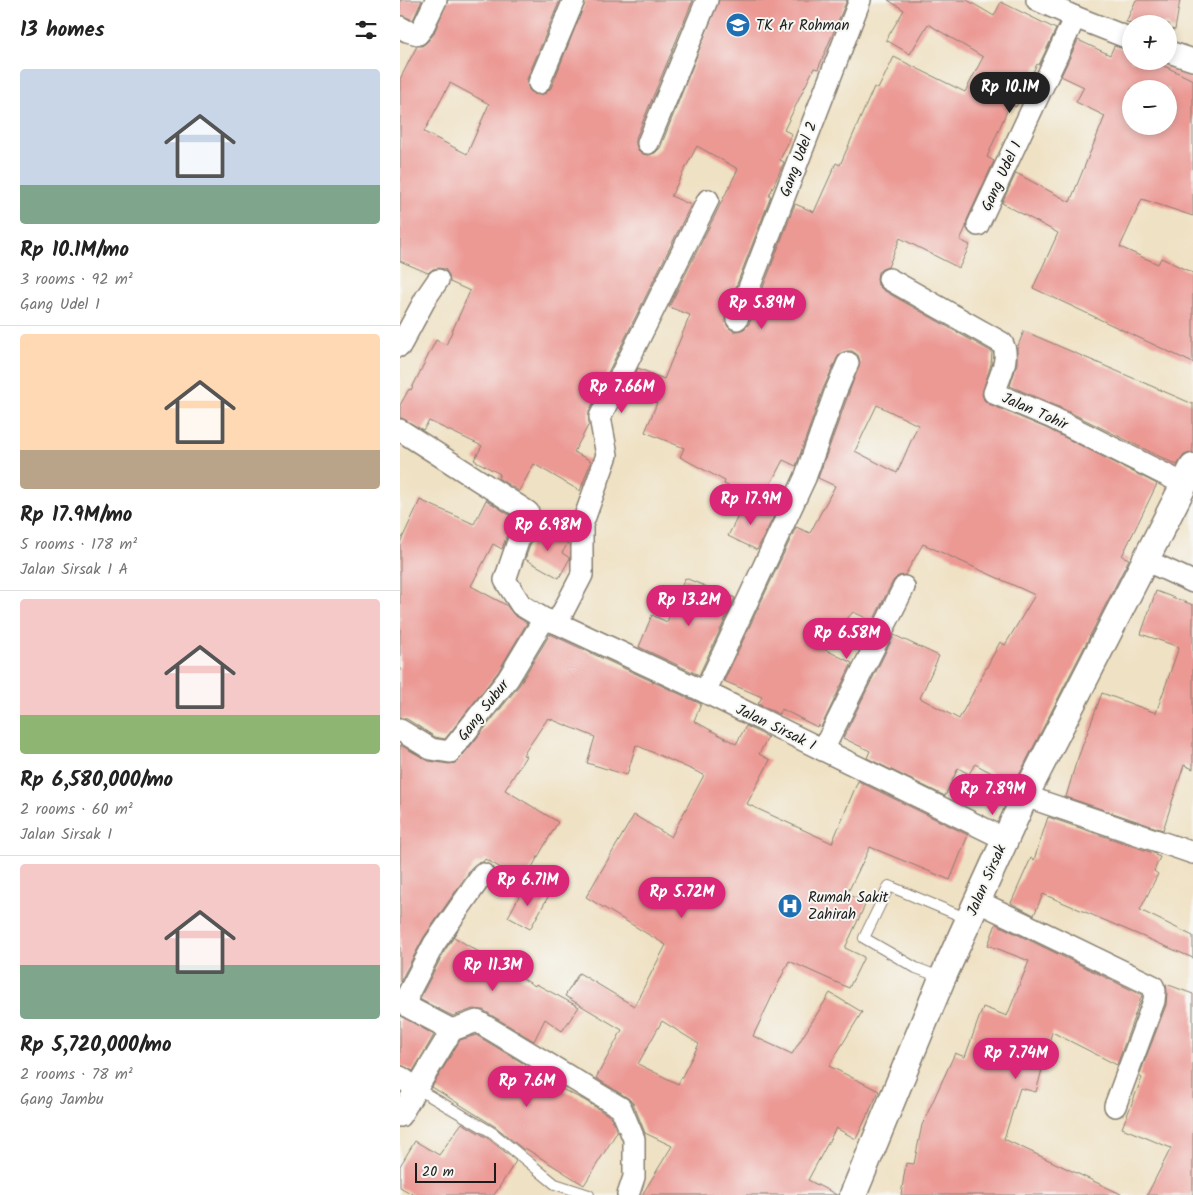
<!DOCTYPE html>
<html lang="en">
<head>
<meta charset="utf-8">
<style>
  body { margin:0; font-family:Kalam,sans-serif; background:#f2f2f2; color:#222; height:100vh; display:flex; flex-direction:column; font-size:19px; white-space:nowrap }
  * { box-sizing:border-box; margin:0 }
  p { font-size:16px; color:#767676 }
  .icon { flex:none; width:28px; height:28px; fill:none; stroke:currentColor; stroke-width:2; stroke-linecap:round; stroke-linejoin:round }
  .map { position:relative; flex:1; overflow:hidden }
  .details { display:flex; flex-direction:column; background:#fff; width:400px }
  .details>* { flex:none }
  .fabs { position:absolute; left:722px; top:15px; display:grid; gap:10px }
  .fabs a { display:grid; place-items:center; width:55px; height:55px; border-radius:50%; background:#fff; box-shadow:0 2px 8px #0003; font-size:25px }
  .scale { position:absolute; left:15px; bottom:12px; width:81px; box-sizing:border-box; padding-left:5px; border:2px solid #1c1c1c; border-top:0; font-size:14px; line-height:18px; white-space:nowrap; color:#1c1c1c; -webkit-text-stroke:4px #f6f6f2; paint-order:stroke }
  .price { position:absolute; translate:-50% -42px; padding:0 11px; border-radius:18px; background:#db2777; color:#fff; font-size:16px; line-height:32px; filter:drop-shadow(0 1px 2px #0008) }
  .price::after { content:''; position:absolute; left:50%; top:30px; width:15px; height:11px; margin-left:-8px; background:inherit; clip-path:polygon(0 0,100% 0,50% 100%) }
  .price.selected { background:#222; color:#fff }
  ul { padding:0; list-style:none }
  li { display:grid; align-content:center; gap:10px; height:265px; padding:0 20px }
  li+li { border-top:1px solid #e0e0e0 }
  li span { display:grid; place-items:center; height:155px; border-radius:5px; color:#555 }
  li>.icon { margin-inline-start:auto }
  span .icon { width:90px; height:90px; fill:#fffc; stroke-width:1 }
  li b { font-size:21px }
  h2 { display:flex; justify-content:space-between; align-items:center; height:60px; padding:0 20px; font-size:21px }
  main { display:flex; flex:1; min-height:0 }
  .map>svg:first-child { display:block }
</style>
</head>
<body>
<main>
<section class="details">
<h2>13 homes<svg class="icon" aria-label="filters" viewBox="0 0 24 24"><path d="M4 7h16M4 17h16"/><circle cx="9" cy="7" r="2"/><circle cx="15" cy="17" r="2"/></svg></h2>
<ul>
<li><span style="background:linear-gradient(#c9d6e8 75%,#7fa58c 0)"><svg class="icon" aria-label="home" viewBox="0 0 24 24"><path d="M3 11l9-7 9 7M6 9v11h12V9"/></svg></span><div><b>Rp 10.1M/mo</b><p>3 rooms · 92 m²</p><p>Gang Udel 1</p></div></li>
<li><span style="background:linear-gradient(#ffd9b3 75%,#b9a48a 0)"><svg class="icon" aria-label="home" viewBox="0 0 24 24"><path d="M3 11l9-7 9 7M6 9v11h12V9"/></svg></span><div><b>Rp 17.9M/mo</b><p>5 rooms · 178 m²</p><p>Jalan Sirsak I A</p></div></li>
<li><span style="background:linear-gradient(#f6c9c9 75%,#8fb573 0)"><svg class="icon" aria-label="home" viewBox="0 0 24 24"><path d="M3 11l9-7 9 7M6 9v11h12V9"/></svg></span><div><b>Rp 6,580,000/mo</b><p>2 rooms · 60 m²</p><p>Jalan Sirsak I</p></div></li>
<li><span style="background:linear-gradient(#f6c9c9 65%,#7fa58c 0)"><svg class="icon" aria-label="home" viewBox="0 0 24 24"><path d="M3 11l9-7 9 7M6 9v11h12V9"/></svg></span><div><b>Rp 5,720,000/mo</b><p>2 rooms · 78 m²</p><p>Gang Jambu</p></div></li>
</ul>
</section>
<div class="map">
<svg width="793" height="1195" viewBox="0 0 793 1195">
  <rect width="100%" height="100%" fill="#f6f6f2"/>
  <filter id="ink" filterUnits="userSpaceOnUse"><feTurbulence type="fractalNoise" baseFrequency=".02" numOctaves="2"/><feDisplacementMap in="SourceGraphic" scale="10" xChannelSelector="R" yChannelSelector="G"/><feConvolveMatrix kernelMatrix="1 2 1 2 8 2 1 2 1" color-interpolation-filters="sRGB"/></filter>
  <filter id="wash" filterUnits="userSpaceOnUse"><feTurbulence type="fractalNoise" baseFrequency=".0096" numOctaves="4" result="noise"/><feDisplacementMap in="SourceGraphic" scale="20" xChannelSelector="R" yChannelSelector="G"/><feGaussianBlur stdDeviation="1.12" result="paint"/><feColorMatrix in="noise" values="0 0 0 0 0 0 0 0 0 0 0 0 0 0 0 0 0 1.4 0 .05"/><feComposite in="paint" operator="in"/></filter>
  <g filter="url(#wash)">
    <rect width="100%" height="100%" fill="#efe1c3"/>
    <g id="blocks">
      <g fill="#ec9994" fill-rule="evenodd">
        <polygon points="0,0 22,0 13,20 0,15"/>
        <path d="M48,0H160L127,79V84L129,90L134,94L140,95L146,93L151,88L186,0H293L236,138V144L238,150L243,154L249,155L255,153L260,148L319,0H447L418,69L414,68L384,130L392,134L380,160L384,162L369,196H371L325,315V321L328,327L333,331H338L344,329L349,324L395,204L414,212L436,163L440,165L474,87L478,89L494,57L565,92L583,57L528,24L510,54L486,40L504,10L488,0H567L594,16L601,2L656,29L639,65L637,64L616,107L610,104L587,157L594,161L567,220L566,227L560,240L570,245L559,268L500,238L488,267L482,269L478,272L477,279L478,285L483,290L592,352L591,364L582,394L584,400L589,404L648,429L757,484L722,556L729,559L614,785L575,764L569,774L558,768L545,796L467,758L470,751L443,738L494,635L539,656L520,698L559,719L600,642L605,645L635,595L523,544L505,575L498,576L493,581L473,621L453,612L422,648L452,663L421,727L418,725L417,727L382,709L379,714L358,704L362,697L324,681L396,527L410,533L435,486L418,478L460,362L458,355L452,351H447L441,353L437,358L423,389L396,466L383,460L361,502L324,484L325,481L280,457L284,448L245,432L257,403L228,390L238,368L264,379L290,315L269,307L338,169L297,146L271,196L291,205L189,411V424L174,452L191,461L180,491L134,464L119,491L98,478L100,474L74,460L82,446L29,421L23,430L0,417V405L9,389L11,390L36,340L46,345L70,291L50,282L49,275L45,269L39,268L33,269L28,273L0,261V79L17,46H22L27,42L33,35ZM50,83L89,104L67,154L24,132ZM477,405L518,425L497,473L455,451Z"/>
        <polygon points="736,0 780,0 775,30 769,29 769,24 739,24 726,22"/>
        <path d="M678,40L710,55L714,46L731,51V61H754L793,80V216L742,199L720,247L758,264L761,258L793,273V363L633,288L658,233L602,203L616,173L670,202L705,116L676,102L684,87L661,76ZM731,89H769V126H731Z"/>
        <polygon points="624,331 793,404 793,452 784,455 777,465 659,407 610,386 617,364 617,348"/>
        <polygon points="20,500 74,524 86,500 113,517 102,549 93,544 71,586 106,605 114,615 127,623 98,672 45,739 35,737 7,719 0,718 0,543"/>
        <polygon points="345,502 374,516 357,550 328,536"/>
        <polygon points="137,526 168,543 162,553 170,558 159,578 125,559"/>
        <polygon points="285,578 335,598 299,675 239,647 252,615 267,622"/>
        <polygon points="756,591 793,605 793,769 784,765 763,830 666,797 675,766 702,693 756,713 779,647 741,634"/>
        <path d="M150,634L301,704L294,721L336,744L346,726L368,737L359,754L370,760L347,804L432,843L458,781L568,835L550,880L470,847L447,894L466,903L445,948L464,957L449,988L389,961L353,1036L392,1054L430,993L462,1012L429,1066L479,1091L456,1139L436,1128L408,1180L437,1195H242L272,1146L245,1133L233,1103L228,1098L196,1078L222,1030L165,996L179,973L234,1006L266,945L186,897L234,815L271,837L304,775L236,745L227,775L187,763L195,737L148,718L123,755L126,756L105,790L158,822L124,881L85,859L83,862L77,863L73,866L24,937L0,982V745L29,761L49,764L55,763L59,760L118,687ZM262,1021L299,1044L278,1084L238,1064Z"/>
        <polygon points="648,817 756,854 755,855 760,857 754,871 758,874 740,910 793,936 793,958 643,894 634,915 611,903 631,858 634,860"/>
        <polygon points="126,884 148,897 130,929 108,917"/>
        <polygon points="596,924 742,995 717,1065 652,1032 636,1092 620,1088 604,1139 723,1195 501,1195 506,1163 514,1164 522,1125 555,1053 565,1057 583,1007 607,1016 629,961 588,945"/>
        <polygon points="54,937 135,986 136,984 179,1007 162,1031 145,1019 134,1041 83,1010 73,1009 53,1016 21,1000 20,998 45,950"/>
        <polygon points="766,984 793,994 793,1195 747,1195 771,1148 722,1128 742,1078 739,1076 766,1005 767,992"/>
        <polygon points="0,1015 34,1035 13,1071 0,1065"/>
        <polygon points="76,1035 126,1065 123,1070 184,1100 211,1117 217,1132 184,1185 125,1148 124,1150 96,1127 32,1087 60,1040"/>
        <polygon points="62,1123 89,1139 116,1161 94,1195 14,1195 0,1187 0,1166 15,1141 39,1155"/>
      </g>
    </g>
  </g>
  <g filter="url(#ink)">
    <use href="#blocks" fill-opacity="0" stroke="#867e70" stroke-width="1"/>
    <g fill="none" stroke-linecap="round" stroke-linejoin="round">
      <defs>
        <g id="service">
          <polyline points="541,981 532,974 516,968 464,938 489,886 568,919"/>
          <polyline points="16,1088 93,1133 155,1184 189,1195"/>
        </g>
        <g id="minor">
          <polyline points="637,0 675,17 731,39"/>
          <polyline points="0,27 7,31 18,34 22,29 36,0"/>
          <polyline points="769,52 793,60"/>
          <polyline points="139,83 174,0"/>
          <polyline points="248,143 307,0"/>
          <polyline points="578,225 675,17"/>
          <path d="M489,279L602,343C611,357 599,378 594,393L653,418L784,484"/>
          <polyline points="337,319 460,0"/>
          <polyline points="0,346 27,296 38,280"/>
          <polyline points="0,430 128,512 105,580 121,605 144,619 157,623 305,692 605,839"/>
          <polyline points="745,560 793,582"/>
          <polyline points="157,623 182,575 182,525 207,455 200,417 308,200"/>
          <polyline points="305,692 405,478 435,393 448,363"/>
          <polyline points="0,730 31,749 50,752 108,679 144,619"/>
          <polyline points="423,750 504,587"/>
          <polyline points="625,796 793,853"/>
          <polyline points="577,901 753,986 755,991 754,1001 715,1106"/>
          <polyline points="52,1030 10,1008 7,996 34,944 83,874"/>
          <polyline points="0,1077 16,1088"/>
          <polyline points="0,1116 52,1030 77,1021 221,1108 234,1139 234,1177 228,1195"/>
        </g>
        <polyline id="tertiary" points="453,1195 541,981 625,796 793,467"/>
      </defs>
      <use href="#service" stroke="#867e70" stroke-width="12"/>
      <use href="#minor" stroke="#867e70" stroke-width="24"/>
      <use href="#tertiary" stroke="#867e70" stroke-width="29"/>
      <use href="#service" stroke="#fff" stroke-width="10"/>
      <use href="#minor" stroke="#fff" stroke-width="21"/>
      <use href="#tertiary" stroke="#fff" stroke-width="26"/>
    </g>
  </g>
  <defs>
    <symbol id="school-disc" viewBox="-11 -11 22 22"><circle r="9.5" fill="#1f6fb2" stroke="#f6f6f2"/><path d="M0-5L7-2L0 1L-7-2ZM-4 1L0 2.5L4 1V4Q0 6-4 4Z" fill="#fff"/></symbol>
    <symbol id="hospital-disc" viewBox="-11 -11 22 22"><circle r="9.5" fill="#1f6fb2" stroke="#f6f6f2"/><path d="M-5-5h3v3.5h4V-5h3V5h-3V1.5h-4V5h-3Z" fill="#fff"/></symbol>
  </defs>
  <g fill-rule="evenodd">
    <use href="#school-disc" x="324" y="11" width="28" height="28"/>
    <use href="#hospital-disc" x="376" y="892" width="28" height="28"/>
  </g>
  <g text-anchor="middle" stroke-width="4" stroke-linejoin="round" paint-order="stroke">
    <g font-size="15" fill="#1c1c1c" stroke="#f6f6f2" text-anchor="start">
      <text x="356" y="30">TK Ar Rohman</text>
      <text x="408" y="902">Rumah Sakit<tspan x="408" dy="17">Zahirah</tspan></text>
    </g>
    <g font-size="15" fill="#1c1c1c" stroke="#f6f6f2">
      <text transform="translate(398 159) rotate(-69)" y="5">Gang Udel 2</text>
      <text transform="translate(601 176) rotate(-65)" y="5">Gang Udel 1</text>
      <text transform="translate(635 411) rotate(24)" y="5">Jalan Tohir</text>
      <text transform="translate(83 710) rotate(-52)" y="5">Gang Subur</text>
      <text transform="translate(376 727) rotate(26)" y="5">Jalan Sirsak I</text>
      <text transform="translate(586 880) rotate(-66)" y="5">Jalan Sirsak</text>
    </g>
  </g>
</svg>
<div class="fabs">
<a>+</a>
<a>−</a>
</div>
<div class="scale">20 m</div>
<b class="price selected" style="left:610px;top:114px">Rp 10.1M</b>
<b class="price" style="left:362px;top:330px">Rp 5.89M</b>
<b class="price" style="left:222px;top:414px">Rp 7.66M</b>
<b class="price" style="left:351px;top:526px">Rp 17.9M</b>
<b class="price" style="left:148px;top:552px">Rp 6.98M</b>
<b class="price" style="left:289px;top:627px">Rp 13.2M</b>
<b class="price" style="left:447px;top:660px">Rp 6.58M</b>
<b class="price" style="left:593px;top:816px">Rp 7.89M</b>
<b class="price" style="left:128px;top:907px">Rp 6.71M</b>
<b class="price" style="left:282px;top:919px">Rp 5.72M</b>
<b class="price" style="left:93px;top:992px">Rp 11.3M</b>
<b class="price" style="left:616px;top:1080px">Rp 7.74M</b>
<b class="price" style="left:127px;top:1108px">Rp 7.6M</b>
</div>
</main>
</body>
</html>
